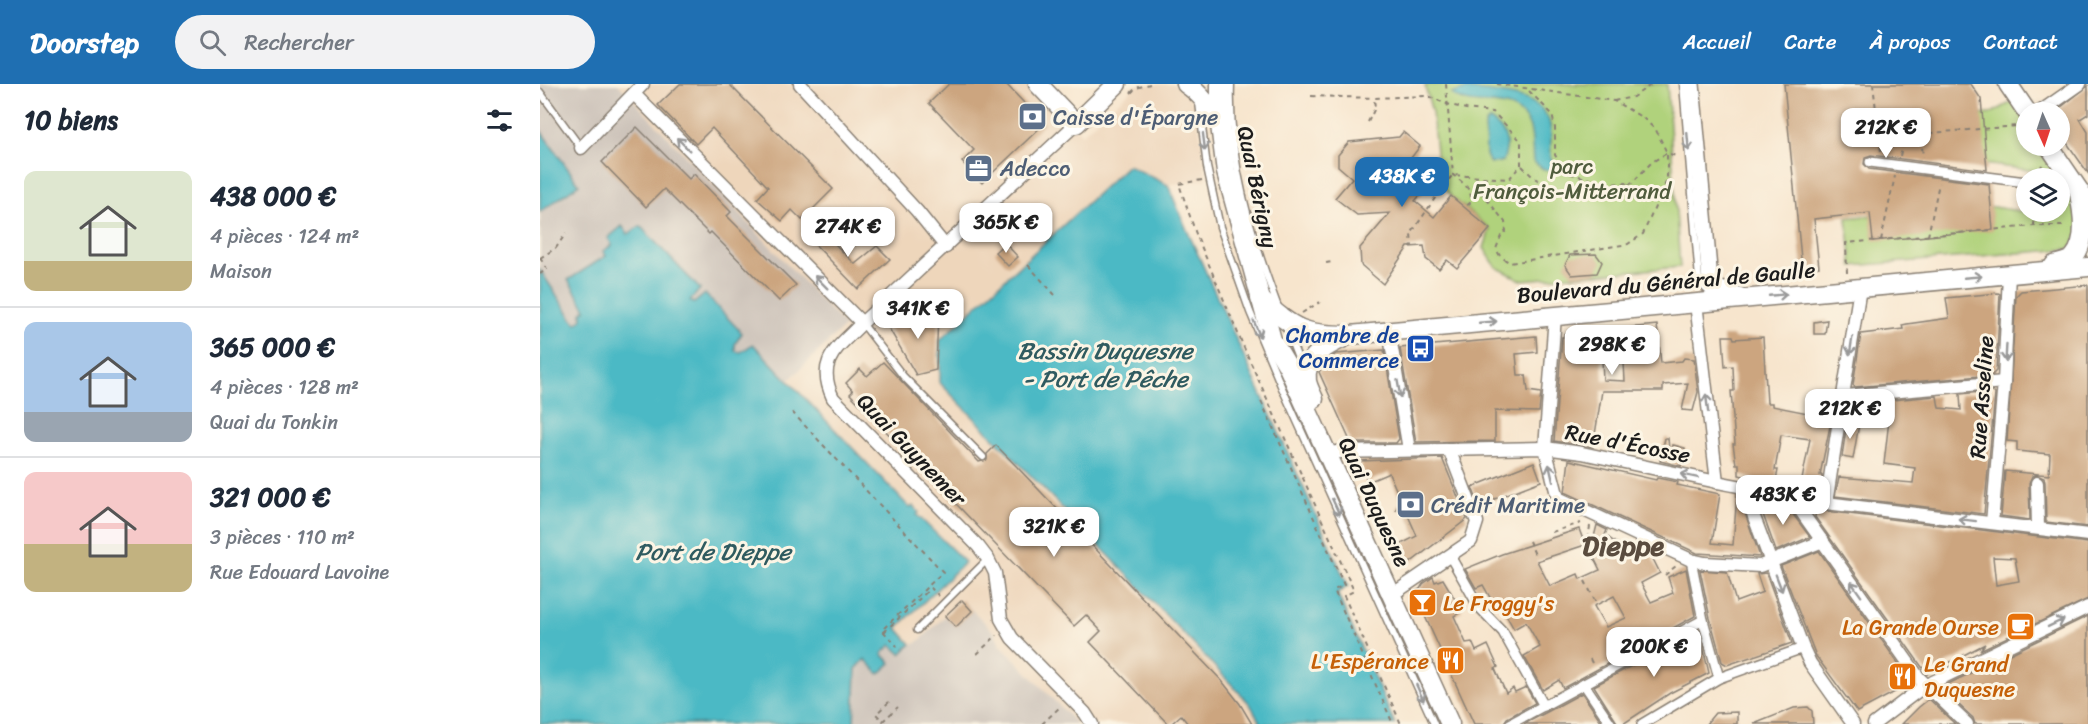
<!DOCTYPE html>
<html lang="fr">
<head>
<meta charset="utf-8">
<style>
  body { margin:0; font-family:Sriracha,sans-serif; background:#f2f2f3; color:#1f2937; height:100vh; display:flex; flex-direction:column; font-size:22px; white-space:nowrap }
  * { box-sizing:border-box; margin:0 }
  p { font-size:20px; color:#747a83 }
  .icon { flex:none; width:33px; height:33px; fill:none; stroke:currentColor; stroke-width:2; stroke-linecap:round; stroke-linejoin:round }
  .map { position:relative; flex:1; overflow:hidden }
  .panel { display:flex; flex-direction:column; background:#fff; width:540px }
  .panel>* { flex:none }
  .needle { width:39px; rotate:177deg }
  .fabs { position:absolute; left:1476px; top:18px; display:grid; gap:12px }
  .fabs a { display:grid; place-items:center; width:54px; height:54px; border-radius:50%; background:#fff; box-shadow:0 3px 9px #0003; font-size:30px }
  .price { position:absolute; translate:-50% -51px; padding:0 14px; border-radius:12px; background:#fff; color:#222; font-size:20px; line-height:39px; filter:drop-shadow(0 2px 3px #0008) }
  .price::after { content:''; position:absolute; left:50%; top:36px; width:18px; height:14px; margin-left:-9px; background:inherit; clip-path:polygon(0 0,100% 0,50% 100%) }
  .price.selected { background:#1f6fb2; color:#fff }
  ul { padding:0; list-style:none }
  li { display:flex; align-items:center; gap:18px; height:150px; padding:0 24px }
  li+li { border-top:2px solid #e0e1e3 }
  li span { display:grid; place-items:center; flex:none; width:168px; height:120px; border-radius:12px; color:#555 }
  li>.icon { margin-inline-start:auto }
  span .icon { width:72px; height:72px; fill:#fffc; stroke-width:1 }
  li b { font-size:26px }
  h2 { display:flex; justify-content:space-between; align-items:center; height:72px; padding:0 24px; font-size:26px }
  header { display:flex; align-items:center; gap:36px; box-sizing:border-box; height:84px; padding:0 30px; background:#1f6fb2; color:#fff }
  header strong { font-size:28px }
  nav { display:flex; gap:33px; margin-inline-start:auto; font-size:21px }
  .search { width:420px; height:54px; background:#f2f2f3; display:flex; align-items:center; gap:15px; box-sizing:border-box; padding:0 21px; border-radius:33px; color:#747a83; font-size:22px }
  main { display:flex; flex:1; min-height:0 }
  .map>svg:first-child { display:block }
</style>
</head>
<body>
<header>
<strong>Doorstep</strong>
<div class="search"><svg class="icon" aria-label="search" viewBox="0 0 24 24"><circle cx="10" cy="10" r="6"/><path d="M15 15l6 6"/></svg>Rechercher</div>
<nav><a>Accueil</a><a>Carte</a><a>À propos</a><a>Contact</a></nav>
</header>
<main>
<section class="panel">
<h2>10 biens<svg class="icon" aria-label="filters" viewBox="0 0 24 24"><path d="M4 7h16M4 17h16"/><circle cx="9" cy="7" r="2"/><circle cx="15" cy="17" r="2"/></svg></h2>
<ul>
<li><span style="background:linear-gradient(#dfe7d0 75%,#c2b280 0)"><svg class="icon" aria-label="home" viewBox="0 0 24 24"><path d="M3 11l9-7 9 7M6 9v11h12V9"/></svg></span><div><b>438 000 €</b><p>4 pièces · 124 m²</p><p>Maison</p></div></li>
<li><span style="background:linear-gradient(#a9c7e8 75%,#9aa5b1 0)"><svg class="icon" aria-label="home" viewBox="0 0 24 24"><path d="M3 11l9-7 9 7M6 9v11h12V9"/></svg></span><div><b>365 000 €</b><p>4 pièces · 128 m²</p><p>Quai du Tonkin</p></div></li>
<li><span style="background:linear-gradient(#f6c9c9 60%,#c2b280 0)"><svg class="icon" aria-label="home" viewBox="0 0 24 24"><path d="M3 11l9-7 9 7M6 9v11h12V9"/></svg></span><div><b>321 000 €</b><p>3 pièces · 110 m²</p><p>Rue Edouard Lavoine</p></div></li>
</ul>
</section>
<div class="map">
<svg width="1548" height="640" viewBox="0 0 1548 640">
  <rect width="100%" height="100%" fill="#fcf5e5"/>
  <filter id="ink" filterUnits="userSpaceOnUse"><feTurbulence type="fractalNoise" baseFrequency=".0167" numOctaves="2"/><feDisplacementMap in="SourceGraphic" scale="12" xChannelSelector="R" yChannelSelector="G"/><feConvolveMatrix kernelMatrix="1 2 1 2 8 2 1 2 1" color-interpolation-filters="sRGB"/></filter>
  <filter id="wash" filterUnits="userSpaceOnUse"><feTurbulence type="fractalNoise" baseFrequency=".008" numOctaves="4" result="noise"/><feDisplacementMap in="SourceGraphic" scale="24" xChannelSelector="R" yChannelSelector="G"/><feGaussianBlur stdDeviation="1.35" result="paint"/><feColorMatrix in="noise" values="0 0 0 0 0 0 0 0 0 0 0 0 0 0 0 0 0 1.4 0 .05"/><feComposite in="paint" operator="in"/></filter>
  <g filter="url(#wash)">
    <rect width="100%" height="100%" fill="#f7e5cd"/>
    <polygon fill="#eed6bb" points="78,0 494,0 542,50 597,1 635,0 646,7 655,18 667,95 628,101 588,81 400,256 582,485 710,620 721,640 537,640 461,561 454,548 422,516 377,559 371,560 356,545 425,478 377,430 378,428 373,423 370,424 248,297 305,242"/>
    <g fill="#ccc2b9">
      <polygon points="0,0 78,0 305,242 248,297 213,260 201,268 195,267 195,260 202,250 150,217 160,205 100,142 68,164 46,225 39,238 35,239 0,186 0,128 39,100 0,46"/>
      <polygon points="422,516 454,548 461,561 537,640 314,640 316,585 325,575 339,590 342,570 351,560 361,569 371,560 377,559"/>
    </g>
    <g fill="#b0d27b" stroke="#66774c" stroke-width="1.5">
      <polygon points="890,0 1127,0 1140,183 981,196 956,183 944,164 950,145 911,112 899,97 892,28 885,2"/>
      <polygon points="1474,17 1486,37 1486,62 1502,62 1519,90 1346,67 1359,38 1450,30"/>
      <polygon points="1520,111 1531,112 1544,142 1530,165 1312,182 1307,134 1352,129 1395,114 1486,128 1520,128"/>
      <polygon points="850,528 901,640 898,640 848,529"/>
    </g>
    <g fill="#4cb9c5" stroke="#346a70" stroke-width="1.5">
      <path d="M926,5C952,9 1004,8 1010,41C1013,57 1007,71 1015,87L1003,85L993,77C992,67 993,54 990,44C977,7 935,29 911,10Z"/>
      <path d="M950,36C967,47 970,59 963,77L950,80L946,71L945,40Z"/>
      <polygon points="0,46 39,100 0,128"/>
      <polygon points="588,81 628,101 647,146 808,502 797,509 855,640 721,640 710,620 582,485 400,299 400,256"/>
      <polygon points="82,142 88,150 100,142 160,205 150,217 154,219 165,210 202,249 195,260 195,267 201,268 213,260 370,424 373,422 379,428 377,431 425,478 357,544 371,560 361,570 351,561 342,570 351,579 339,590 325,575 316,585 314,640 0,640 0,186 35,239 39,238 42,234 42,228 46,225 28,196 66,172 63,167 72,161 68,154"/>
    </g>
    <g id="blocks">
      <g fill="#cca57f" fill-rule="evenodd">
        <polygon points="140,0 189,0 293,105 262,136 252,126 242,137 217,115 228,103 172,44 156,60 118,21"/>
        <polygon points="409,0 466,0 504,40 442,99 422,78 434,66 389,19"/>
        <polygon points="1244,0 1431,0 1441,15 1447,86 1331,71 1325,73 1324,80 1329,85 1449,100 1453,146 1333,157 1330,129 1274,135 1279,183 1262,185"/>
        <polygon points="1548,2 1548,30 1540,35 1548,48 1548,89 1520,49 1520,24"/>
        <polygon points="97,43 149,95 154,90 191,128 187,132 256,201 239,217 171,148 169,150 124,105 106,123 62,78"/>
        <polygon points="863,48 880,62 868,78 870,93 885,106 875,117 894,133 911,112 950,145 917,184 907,176 899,185 886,175 884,162 868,163 843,200 821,181 820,164 850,129 817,131 795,114 812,94 798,82 798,71 809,58 859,53"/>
        <polygon points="274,139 315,180 337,162 350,175 318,205 264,149"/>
        <polygon points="465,159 478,173 468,182 455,168"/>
        <polygon points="1056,170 1062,178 1057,189 1032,191 1025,181 1030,171"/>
        <polygon points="1548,201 1548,443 1506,438 1505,398 1504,394 1497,391 1492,392 1489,399 1490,436 1461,432 1465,387 1509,391 1510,370 1477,367 1477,358 1467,357 1476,212 1481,207"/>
        <polygon points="1458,209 1460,210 1456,287 1452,291 1315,303 1313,301 1321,250 1363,245 1362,241 1367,240 1409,234 1406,214"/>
        <polygon points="384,227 398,229 396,286 376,291 347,241 358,233 371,232"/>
        <polygon points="1287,236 1285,250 1274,250 1274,238"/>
        <path d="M1117,241L1121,279L1142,277L1144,274L1154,275L1158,308L1153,327L1142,326L1148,299L1123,301V307H1062L1053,363L1014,357L1022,253H1024V250ZM1061,256L1084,278L1085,297L1063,296Z"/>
        <polygon points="996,252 997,268 976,270 978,291 986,291 988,307 1001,309 999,328 955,327 955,357 876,358 860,264"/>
        <polygon points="1183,252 1193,252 1194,255 1223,253 1227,319 1232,319 1232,322 1273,330 1273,333 1291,337 1280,391 1282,391 1279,409 1260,406 1270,355 1241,351 1235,386 1238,386 1235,401 1199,391 1199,380 1196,380 1193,360 1195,360 1191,307 1194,307 1193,282 1185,283"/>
        <polygon points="844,266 859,355 856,359 811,359 779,288 785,279 796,270"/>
        <polygon points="343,278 439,378 447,376 447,370 456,361 682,597 700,620 712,640 648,640 641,631 631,640 628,640 550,558 561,547 546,531 534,542 310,310 313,307 306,299 320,285 327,292"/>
        <polygon points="1452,307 1455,310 1444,430 1295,412 1299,393 1373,399 1375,384 1344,380 1349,336 1321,338 1318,319 1397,312 1399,324 1421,326 1420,310"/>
        <polygon points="1307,338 1319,340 1313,375 1302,373"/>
        <polygon points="1125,354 1128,354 1130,377 1133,361 1145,364 1141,382 1120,377"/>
        <polygon points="902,374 927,435 866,482 857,462 877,452 866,427 856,425 861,417 849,389 828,398 819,377"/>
        <polygon points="1029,376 1116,396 1117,394 1138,398 1137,401 1180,410 1172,459 1193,461 1197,410 1199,411 1220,473 1157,469 1025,408"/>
        <polygon points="994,378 1001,397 939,421 932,403"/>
        <polygon points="1219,419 1249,425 1270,453 1236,467"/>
        <path d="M1276,426L1548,459V515L1440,566L1445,560L1387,590L1275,433ZM1453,473L1475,474L1479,497L1456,501Z"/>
        <path d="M1057,441L1067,446L1065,451L1076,459L1085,463L1090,460L1095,466L1102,468L1108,465L1120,489L1101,499L1111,518L1133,509L1128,493L1146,485L1155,532L1023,604L1019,596L1003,606L984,572L1000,563L986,538L974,545L957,515L952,517L943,501L936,504L925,485L962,470L1039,445L1045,461L997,477L1010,502L1038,490L1040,495L1060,486L1054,474L1049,473ZM1074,512L1086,534L1066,543L1054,522Z"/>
        <polygon points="1279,467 1372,599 1317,628 1276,572 1241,482"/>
        <polygon points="1160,486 1187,488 1196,518 1223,508 1217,490 1226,489 1252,559 1187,581 1182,578 1170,534"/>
        <polygon points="893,493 895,498 903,495 922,527 914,532 926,559 932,558 936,567 948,561 958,583 955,585 966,609 973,604 975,608 986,603 995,619 967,634 963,640 934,640 874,508 880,505 883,500"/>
        <polygon points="422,516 432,527 416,543 405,532"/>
        <polygon points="1548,532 1548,640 1435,640 1433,634 1403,606 1404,602"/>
        <polygon points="1159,546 1169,589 1130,609 1083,640 1078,640 1054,602"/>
        <polygon points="1042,609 1063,640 984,640 1007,628"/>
        <polygon points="1389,615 1415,640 1362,640 1379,623"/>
        <polygon points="1268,623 1272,627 1273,640 1214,640 1254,624"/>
        <polygon points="1197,628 1197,640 1166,640 1175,629"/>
      </g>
    </g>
  </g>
  <g filter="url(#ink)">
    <use href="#blocks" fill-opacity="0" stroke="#8a8074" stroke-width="1.5"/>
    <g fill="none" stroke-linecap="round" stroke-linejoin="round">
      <defs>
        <g id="service">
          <path d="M691,0C688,78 711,151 738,223"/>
          <polyline points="1143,0 1159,195 1165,204 1176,214"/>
          <polyline points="0,8 41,64"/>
          <polyline points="659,19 667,83 680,143 710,228 742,304 894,640"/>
          <polyline points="322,239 363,292 443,373"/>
          <polyline points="745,241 762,285"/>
          <polyline points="377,546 448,475"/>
        </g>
        <g id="pedestrian">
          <polyline points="1330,78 1486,98"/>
          <polyline points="1520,103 1538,105"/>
          <polyline points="910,472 939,523 963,548 1004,622"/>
          <polyline points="1151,476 1163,536 1179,594"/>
          <polyline points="1044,600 1071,640"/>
          <polyline points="970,640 1163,536"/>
          <polyline points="1102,640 1179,594 1263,564"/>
        </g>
        <g id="minor">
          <polyline points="260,0 377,127 406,163"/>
          <polyline points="94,10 322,239"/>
          <polyline points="1500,28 1540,0"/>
          <path d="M536,40L322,239C298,264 275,276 293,314L438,462L448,475L455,489L461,535L472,554L545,629L552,640"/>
          <polyline points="41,64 103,0"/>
          <polyline points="1156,219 1177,398"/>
          <polyline points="1015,232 1005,364 1018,414 1151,476 1165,479 1220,482 1283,457"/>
          <polyline points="849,247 869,366"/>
          <polyline points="1303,312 1464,298"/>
          <polyline points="796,368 1005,364 1042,369 1177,398 1286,419 1548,451"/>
          <polyline points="1497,399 1498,444"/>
          <polyline points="1206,404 1214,433 1263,564 1270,579 1313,640"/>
          <polyline points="1251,413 1379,594 1427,640"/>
          <polyline points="1286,419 1320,204"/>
          <polyline points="1452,439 1464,298 1469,190"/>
          <polyline points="859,506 931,457 937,438 909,365"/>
          <polyline points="1334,640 1383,603 1388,602 1393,598 1548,523"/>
        </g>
        <polyline id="tertiary" points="1152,0 1170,196 1178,204 1205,213"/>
        <g id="secondary">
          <polyline points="498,0 536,40 577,0"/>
          <path d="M646,0C661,10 670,23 679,39"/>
          <polyline points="680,0 680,41 686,88 732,256 747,281 910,640"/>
          <polyline points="1468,0 1487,28"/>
          <polyline points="1509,62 1545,115"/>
          <path d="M1514,181C1520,179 1528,178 1533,174C1548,157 1543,128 1538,105"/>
          <path d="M720,215C755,246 763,251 810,251L1548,183"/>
          <path d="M774,315C772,310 768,303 767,297C763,273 788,261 806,253"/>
        </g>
      </defs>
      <use href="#service" stroke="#8a8074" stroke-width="9"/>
      <use href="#pedestrian" stroke="#8a8074" stroke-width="12"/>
      <use href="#minor" stroke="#8a8074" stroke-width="15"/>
      <use href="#tertiary" stroke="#8a8074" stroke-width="18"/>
      <use href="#secondary" stroke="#8a8074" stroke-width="21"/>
      <g stroke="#8a8074" stroke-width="2" stroke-dasharray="4.5 4.5" stroke-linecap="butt">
        <path d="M906,0L913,91C923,99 932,104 931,118L924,124"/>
        <polyline points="1333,0 1341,68"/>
        <polyline points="989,7 1012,30 1015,44 1015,71 1025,88 1066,100 1089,99"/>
        <polyline points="591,9 596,4 610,0"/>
        <polyline points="771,12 834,14"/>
        <polyline points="1074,17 1093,13 1112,0"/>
        <polyline points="1379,28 1383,73"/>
        <polyline points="828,38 835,24 834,14 888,12 907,20 926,25 953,28 981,57 981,81 969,95 913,91 903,102 871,150 872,163"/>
        <polyline points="1327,54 1478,42"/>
        <polyline points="1360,72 1365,51"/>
        <polyline points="982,82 993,93 1017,108 1055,110 1075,108 1092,99 1112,78 1127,69 1139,73"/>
        <polyline points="1499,94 1502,80"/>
        <polyline points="662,96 639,100 656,150 705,266 814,507 804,512 861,640"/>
        <polyline points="941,108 965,138 966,147 961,152 956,165 960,172 970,179 1088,160 1103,150 1127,96 1127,69 1116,46 1103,34 1074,17 957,0"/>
        <polyline points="1494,142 1495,128"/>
        <polyline points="1388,152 1399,99"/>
        <polyline points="1341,156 1355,92"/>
        <polyline points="0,174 16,164 26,149"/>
        <polyline points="0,174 7,185 0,190"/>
        <polyline points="786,179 792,178"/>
        <polyline points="488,181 515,211"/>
        <polyline points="1307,189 1306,159 1494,142 1527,142"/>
        <polyline points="762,229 780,218"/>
        <polyline points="721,317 804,501 794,506 853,640"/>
        <polyline points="252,328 403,488 342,546 357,562"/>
        <polyline points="1012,448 1041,439"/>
        <polyline points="989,457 996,473"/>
        <polyline points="1047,464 1050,442"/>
        <polyline points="1125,491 1136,482"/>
        <polyline points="1045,497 1057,521"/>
        <polyline points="344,548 391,504 399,512"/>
        <polyline points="437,570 457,551"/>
        <polyline points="1050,575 1054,583"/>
        <polyline points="349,618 336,630 343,637 358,623"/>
        <polyline points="502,640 521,622"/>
      </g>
      <use href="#service" stroke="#fff" stroke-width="6"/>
      <use href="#pedestrian" stroke="#fff" stroke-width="9"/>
      <use href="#minor" stroke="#fff" stroke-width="12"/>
      <use href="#tertiary" stroke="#fff" stroke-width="15"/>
      <use href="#secondary" stroke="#fff" stroke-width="18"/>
    </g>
    <defs><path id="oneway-shaft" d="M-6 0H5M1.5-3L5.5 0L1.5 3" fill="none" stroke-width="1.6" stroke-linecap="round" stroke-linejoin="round" transform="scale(1.5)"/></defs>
    <g stroke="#999">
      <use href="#oneway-shaft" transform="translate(664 58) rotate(83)"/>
      <use href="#oneway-shaft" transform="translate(1148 58) rotate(85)"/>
      <use href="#oneway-shaft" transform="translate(143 60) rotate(-135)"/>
      <use href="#oneway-shaft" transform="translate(1433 193) rotate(-5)"/>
      <use href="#oneway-shaft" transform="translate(281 198) rotate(-135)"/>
      <use href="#oneway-shaft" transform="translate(1238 211) rotate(-5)"/>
      <use href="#oneway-shaft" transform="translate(948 238) rotate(-5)"/>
      <use href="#oneway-shaft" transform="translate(717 245) rotate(68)"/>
      <use href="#oneway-shaft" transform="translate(1311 262) rotate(99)"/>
      <use href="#oneway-shaft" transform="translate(1466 269) rotate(93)"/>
      <use href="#oneway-shaft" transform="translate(859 305) rotate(80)"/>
      <use href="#oneway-shaft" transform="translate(1167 319) rotate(-97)"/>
      <use href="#oneway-shaft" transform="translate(1011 389) rotate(-103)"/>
      <use href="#oneway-shaft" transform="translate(1149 392) rotate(-168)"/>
      <use href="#oneway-shaft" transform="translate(796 423) rotate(65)"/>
      <use href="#oneway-shaft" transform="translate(1427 436) rotate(-173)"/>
      <use href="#oneway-shaft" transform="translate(1239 499) rotate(69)"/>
      <use href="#oneway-shaft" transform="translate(1316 505) rotate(-125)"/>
      <use href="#oneway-shaft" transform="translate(1516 539) rotate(-26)"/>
      <use href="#oneway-shaft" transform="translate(880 609) rotate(66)"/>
    </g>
  </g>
  <defs>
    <symbol id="bank-square" viewBox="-11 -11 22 22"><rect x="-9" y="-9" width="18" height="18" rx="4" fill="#5c6f8a" stroke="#fcf5e5"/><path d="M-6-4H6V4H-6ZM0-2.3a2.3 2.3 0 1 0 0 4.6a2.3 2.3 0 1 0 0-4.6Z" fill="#fff"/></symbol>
    <symbol id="office-square" viewBox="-11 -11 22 22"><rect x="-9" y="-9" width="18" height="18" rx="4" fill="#5c6f8a" stroke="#fcf5e5"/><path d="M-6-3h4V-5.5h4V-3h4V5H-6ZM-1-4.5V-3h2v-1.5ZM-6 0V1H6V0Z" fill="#fff"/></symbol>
    <symbol id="bus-square" viewBox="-11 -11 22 22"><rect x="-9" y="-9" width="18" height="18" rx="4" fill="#1a4fb4" stroke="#fcf5e5"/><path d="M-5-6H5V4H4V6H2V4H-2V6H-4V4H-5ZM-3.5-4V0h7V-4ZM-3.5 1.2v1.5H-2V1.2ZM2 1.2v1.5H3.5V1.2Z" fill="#fff"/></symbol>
    <symbol id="bar-square" viewBox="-11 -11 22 22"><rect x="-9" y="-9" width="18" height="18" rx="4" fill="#e8710a" stroke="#fcf5e5"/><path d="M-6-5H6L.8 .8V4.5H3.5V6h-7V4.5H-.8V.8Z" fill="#fff"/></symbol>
    <symbol id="cafe-square" viewBox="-11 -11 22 22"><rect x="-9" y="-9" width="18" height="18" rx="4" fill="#e8710a" stroke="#fcf5e5"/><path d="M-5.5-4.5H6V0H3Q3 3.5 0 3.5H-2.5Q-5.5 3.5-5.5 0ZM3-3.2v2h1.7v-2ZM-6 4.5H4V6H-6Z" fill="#fff"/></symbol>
    <symbol id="restaurant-square" viewBox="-11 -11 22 22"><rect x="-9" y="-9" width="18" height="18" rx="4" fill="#e8710a" stroke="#fcf5e5"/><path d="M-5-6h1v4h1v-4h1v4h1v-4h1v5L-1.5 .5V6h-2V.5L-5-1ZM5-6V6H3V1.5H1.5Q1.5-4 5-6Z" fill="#fff"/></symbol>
  </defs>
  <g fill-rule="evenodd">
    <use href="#bank-square" x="476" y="16" width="33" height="33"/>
    <use href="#office-square" x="422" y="68" width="33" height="33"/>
    <use href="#bus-square" x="864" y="248" width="33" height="33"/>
    <use href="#bank-square" x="854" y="404" width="33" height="33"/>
    <use href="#bar-square" x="866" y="502" width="33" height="33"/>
    <use href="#cafe-square" x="1464" y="526" width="33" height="33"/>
    <use href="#restaurant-square" x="894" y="560" width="33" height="33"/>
    <use href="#restaurant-square" x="1346" y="576" width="33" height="33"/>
  </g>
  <g text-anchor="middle" stroke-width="6" stroke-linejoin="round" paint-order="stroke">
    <g font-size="22" fill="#4e5e75" stroke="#fcf5e5" text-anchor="start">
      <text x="513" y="41">Caisse d'Épargne</text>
      <text x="460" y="92">Adecco</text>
      <text x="891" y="429">Crédit Maritime</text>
    </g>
    <g font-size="22" fill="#505c3d" stroke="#fcf5e5">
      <text x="1032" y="90">parc<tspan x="1032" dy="25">François-Mitterrand</tspan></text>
    </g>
    <g font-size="22" fill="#1c1c1c" stroke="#fcf5e5">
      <text transform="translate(718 103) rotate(78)" y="8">Quai Bérigny</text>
      <text transform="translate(1126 198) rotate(-5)" y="8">Boulevard du Général de Gaulle</text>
      <text transform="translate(1441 313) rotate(-86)" y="8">Rue Asseline</text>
      <text transform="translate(1088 359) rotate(11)" y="8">Rue d'Écosse</text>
      <text transform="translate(372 365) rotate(46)" y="8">Quai Guynemer</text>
      <text transform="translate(835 418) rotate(65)" y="8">Quai Duquesne</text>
    </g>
    <g font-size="22" fill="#164399" stroke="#fcf5e5" text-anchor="end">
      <text x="859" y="259">Chambre de<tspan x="859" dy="25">Commerce</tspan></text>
    </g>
    <g font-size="22" fill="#c56008" stroke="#fcf5e5" text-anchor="start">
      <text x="903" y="527">Le Froggy's</text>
      <text x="1459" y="551" text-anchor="end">La Grande Ourse</text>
      <text x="889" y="585" text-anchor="end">L'Espérance</text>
      <text x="1384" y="588">Le Grand<tspan x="1384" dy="25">Duquesne</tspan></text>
    </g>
    <g font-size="24" font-style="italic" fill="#2f5b60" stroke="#fcf5e5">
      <text x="565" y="275">Bassin Duquesne<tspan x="565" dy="28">- Port de Pêche</tspan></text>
      <text x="173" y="476">Port de Dieppe</text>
    </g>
    <g font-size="28" font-weight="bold" fill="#5a4c3f" stroke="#fcf5e5">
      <text x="1083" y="471">Dieppe</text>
    </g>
  </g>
</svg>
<div class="fabs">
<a><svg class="needle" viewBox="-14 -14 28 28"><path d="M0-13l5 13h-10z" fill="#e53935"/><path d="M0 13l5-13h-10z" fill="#747a83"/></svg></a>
<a><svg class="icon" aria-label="layers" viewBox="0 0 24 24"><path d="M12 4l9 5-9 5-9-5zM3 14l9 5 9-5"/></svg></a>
</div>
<b class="price" style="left:1346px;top:75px">212K €</b>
<b class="price selected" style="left:862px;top:124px">438K €</b>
<b class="price" style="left:466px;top:170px">365K €</b>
<b class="price" style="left:308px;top:174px">274K €</b>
<b class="price" style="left:378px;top:256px">341K €</b>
<b class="price" style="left:1072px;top:292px">298K €</b>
<b class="price" style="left:1310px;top:356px">212K €</b>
<b class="price" style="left:1243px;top:442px">483K €</b>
<b class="price" style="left:514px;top:474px">321K €</b>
<b class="price" style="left:1114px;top:594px">200K €</b>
</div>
</main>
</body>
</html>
